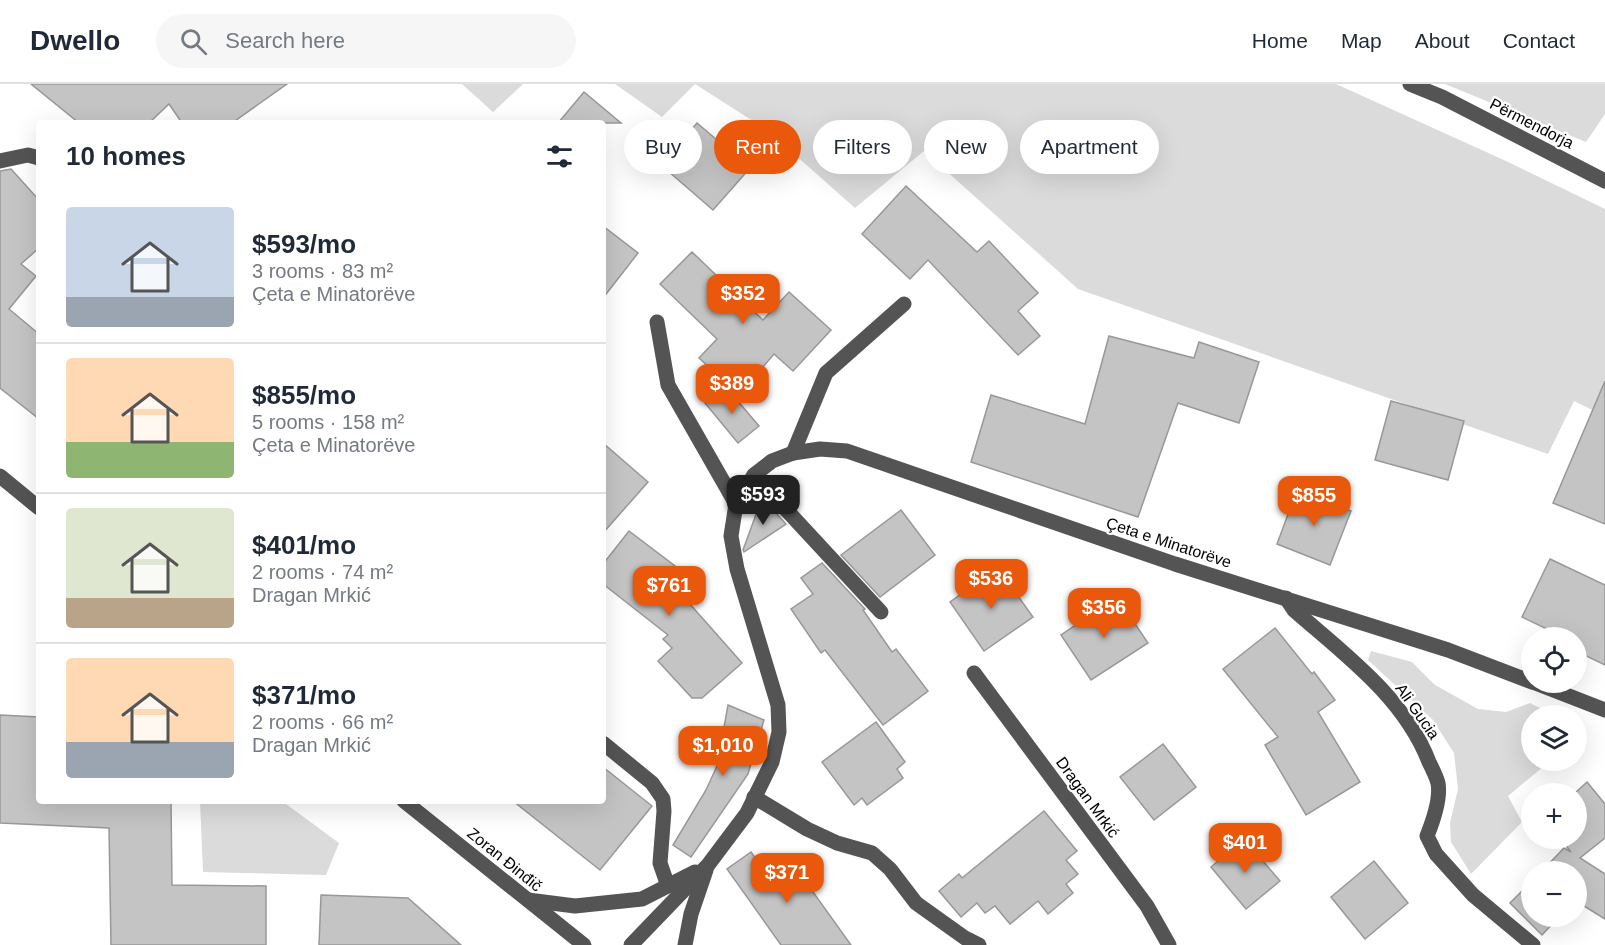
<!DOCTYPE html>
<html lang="en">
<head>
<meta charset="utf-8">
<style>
  body { margin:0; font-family:Helvetica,sans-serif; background:#f6f6f7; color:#1f2937; height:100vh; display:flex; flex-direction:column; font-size:22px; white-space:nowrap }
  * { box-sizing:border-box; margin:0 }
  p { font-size:20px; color:#747a83 }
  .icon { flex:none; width:33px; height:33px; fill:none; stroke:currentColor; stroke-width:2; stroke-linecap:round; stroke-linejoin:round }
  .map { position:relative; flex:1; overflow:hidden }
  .side { position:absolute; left:36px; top:36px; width:570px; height:684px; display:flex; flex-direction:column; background:#fff; border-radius:6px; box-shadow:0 6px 24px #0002 }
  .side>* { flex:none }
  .top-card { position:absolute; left:624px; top:36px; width:570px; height:54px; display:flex; gap:12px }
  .buttons { position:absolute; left:1521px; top:543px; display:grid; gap:12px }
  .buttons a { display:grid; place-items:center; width:66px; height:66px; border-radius:50%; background:#fff; box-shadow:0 6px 24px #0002; font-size:30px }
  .price { position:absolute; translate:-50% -51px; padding:0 14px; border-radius:12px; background:#ea580c; color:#fff; font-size:20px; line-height:39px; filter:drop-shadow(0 2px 3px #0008) }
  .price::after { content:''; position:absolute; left:50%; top:36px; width:18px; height:14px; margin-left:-9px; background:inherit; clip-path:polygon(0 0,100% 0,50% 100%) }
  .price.selected { background:#222; color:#fff }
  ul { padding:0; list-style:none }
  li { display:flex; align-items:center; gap:18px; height:150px; padding:0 30px }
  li+li { border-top:2px solid #e0e1e3 }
  li span { display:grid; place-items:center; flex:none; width:168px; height:120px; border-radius:6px; color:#555 }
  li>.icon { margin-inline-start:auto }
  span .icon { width:72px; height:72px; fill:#fffc; stroke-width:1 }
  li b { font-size:26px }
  h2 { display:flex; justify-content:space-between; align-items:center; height:72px; padding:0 30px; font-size:26px }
  .pill { padding:0 21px; border-radius:27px; background:#fff; box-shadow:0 6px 24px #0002; font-size:21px; line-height:54px }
  .pill.selected { background:#ea580c; color:#fff }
  header { display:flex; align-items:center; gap:36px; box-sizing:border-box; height:84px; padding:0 30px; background:#fff; border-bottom:2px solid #e0e1e3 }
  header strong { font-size:28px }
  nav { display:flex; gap:33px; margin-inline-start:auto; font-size:21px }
  .search { width:420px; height:54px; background:#f6f6f7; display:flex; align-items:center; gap:15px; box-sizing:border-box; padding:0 21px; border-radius:33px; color:#747a83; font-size:22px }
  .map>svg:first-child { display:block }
</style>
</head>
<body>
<header>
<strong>Dwello</strong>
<div class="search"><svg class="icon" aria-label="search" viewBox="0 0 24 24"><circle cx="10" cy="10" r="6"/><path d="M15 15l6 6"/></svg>Search here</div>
<nav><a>Home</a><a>Map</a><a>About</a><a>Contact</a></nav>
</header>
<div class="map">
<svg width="1605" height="861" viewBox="0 0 1605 861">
  <rect width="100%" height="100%" fill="#fff"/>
  <g fill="#dbdbdb">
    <polygon points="462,0 523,0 493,28"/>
    <polygon points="615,0 1336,0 1506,77 1605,125 1605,332 1574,317 1548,370 1078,205 924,67 855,124 767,46 695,0 662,33"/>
    <polygon points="1445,0 1605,0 1605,30 1586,58"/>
    <polygon points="1371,567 1412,578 1435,601 1478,625 1506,628 1530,619 1554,631 1532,632 1532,676 1550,677 1508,712 1522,738 1471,790 1451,758 1450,739 1458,705 1454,669 1433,636 1368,576"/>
    <polygon points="200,717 282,717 339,759 326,791 203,788"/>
  </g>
  <g fill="#c4c4c4" stroke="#989898" stroke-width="1.5">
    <polygon points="31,0 287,0 232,39 182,39 169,20 149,39 79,39"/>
    <polygon points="584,8 621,39 558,39"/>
    <polygon points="697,39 750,84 713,126 661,81"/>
    <polygon points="11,85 39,116 39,164 21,180 36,192 9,225 39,250 39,335 0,304 0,87"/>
    <polygon points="906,102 977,168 989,157 1038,209 1018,227 1040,252 1018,271 928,176 910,195 862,150"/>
    <polygon points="603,142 638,169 603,214"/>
    <polygon points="692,168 763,236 789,208 831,246 793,287 774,270 739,311 699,274 717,255 660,200"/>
    <polygon points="1109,252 1194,274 1199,258 1259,278 1239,339 1178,319 1138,433 971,378 991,311 1085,340"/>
    <polygon points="1605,297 1605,440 1553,419"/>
    <polygon points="725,302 759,342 738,359 705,319"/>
    <polygon points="1391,317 1464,337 1448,396 1375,376"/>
    <polygon points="603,359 648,398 603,449"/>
    <polygon points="1297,406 1351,427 1330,481 1277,460"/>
    <polygon points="765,417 786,440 744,468 743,466 758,425"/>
    <polygon points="901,426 935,471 880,513 841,471"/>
    <polygon points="629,447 675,482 666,493 742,579 702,614 692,614 658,577 672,564 663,555 668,551 603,500 603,480"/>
    <polygon points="1550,475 1605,501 1605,581 1576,567 1576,554 1540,554 1545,544 1522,533"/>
    <polygon points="822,479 865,525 863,526 892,568 896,565 928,607 883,641 825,566 821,569 791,525 813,510 801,494"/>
    <polygon points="998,484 1033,533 984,567 950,518"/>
    <polygon points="1117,513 1148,559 1091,596 1061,551"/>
    <polygon points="1275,544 1312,590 1314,588 1335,616 1318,628 1360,698 1306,731 1265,661 1278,653 1223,585"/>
    <polygon points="728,621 764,636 748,690 691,773 673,761 706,706 717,682"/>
    <polygon points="0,631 39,633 39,717 171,717 172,801 266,802 266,861 111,861 109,744 0,739"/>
    <polygon points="876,638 905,678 897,685 903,694 867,721 862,714 854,721 822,678"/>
    <polygon points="1163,660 1196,703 1154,736 1120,693"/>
    <polygon points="603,683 652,722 600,786 513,717 603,717"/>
    <polygon points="1587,698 1605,720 1605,754 1580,774 1605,790 1605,835 1576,817 1576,788 1541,788 1564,764 1571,768 1560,754 1576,754 1576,710 1574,710"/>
    <polygon points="1044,727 1077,767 1066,776 1078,790 1066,800 1073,809 1048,830 1038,817 1010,840 995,822 985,829 977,819 961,833 939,807 959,790 962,794"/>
    <polygon points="1244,755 1280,797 1246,825 1211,783"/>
    <polygon points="751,768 766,789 788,773 851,861 781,861 727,785"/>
    <polygon points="1374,777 1408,819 1365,855 1331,813"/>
    <polygon points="1532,797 1532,832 1560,832 1542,851 1510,819"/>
    <polygon points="321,811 408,814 461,861 319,861"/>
  </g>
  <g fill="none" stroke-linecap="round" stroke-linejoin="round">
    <g stroke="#545454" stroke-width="15">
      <polyline points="1410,0 1442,13 1605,97"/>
      <polyline points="0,77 28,71 39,74"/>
      <polyline points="657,238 668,301 736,420"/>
      <polyline points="793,369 826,289 904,220"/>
      <polyline points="754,391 881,528"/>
      <polyline points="0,392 39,424"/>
      <path d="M1286,514L1294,526C1344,570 1404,613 1429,678C1432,684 1436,692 1438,699C1441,715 1433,737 1427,752L1436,770L1473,811L1533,861"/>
      <polyline points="974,589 1147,822 1169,861"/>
      <polyline points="1533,598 1605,626"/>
      <polyline points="603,659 652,699 663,715 664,727 660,779 668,802"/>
      <polyline points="754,713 807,745 837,759 872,769 890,785 916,819 965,854 979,861"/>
      <polyline points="404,717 584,861"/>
      <polyline points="528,816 575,822 642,815 695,788"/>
      <polyline points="631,861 708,781 747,729 772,678 779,648 778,621 737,485 731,452 736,420 754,391 772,377 793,369 820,365 847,367 1175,480 1448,566 1532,598"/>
      <polyline points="685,861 691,830 706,786"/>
    </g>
  </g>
  <g text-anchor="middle" stroke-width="4.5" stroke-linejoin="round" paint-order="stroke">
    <g font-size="16" fill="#000" stroke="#fff">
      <text transform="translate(1532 39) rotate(27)" y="6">Përmendorja</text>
      <text transform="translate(1169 458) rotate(18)" y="6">Çeta e Minatorëve</text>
      <text transform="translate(1418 627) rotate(55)" y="6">Ali Gucia</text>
      <text transform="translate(1088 713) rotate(54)" y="6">Dragan Mrkić</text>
      <text transform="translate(505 775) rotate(39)" y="6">Zoran Đinđič</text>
    </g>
  </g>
</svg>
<div class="buttons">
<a><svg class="icon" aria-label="locate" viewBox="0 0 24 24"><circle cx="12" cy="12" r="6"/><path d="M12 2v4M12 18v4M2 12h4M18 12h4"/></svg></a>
<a><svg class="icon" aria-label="layers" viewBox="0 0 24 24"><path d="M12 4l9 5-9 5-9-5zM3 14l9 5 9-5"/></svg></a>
<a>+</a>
<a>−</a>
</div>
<b class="price" style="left:743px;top:241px">$352</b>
<b class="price" style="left:732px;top:331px">$389</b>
<b class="price selected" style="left:763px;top:442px">$593</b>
<b class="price" style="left:1314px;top:443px">$855</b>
<b class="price" style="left:991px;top:526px">$536</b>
<b class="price" style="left:669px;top:533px">$761</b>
<b class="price" style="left:1104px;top:555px">$356</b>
<b class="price" style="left:723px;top:693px">$1,010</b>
<b class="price" style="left:1245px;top:790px">$401</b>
<b class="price" style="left:787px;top:820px">$371</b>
<div class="top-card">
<a class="pill">Buy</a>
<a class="pill selected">Rent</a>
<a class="pill">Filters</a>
<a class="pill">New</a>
<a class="pill">Apartment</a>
</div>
<section class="side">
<h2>10 homes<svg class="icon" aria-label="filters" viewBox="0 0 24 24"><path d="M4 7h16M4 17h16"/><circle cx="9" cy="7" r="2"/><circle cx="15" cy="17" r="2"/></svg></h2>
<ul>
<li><span style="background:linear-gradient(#c9d6e8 75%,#9aa5b1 0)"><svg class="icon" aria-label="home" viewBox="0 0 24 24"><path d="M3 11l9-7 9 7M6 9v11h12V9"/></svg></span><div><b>$593/mo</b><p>3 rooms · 83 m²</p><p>Çeta e Minatorëve</p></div></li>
<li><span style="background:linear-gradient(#ffd9b3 70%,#8fb573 0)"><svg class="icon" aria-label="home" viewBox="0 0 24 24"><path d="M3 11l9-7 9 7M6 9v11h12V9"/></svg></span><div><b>$855/mo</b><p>5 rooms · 158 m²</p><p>Çeta e Minatorëve</p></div></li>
<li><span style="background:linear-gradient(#dfe7d0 75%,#b9a48a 0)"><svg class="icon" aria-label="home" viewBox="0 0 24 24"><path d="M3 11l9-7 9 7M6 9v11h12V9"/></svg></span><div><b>$401/mo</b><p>2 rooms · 74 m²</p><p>Dragan Mrkić</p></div></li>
<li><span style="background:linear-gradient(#ffd9b3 70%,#9aa5b1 0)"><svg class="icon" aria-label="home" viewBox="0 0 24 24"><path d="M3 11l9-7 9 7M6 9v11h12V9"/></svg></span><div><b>$371/mo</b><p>2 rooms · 66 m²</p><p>Dragan Mrkić</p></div></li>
</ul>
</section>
</div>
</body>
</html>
